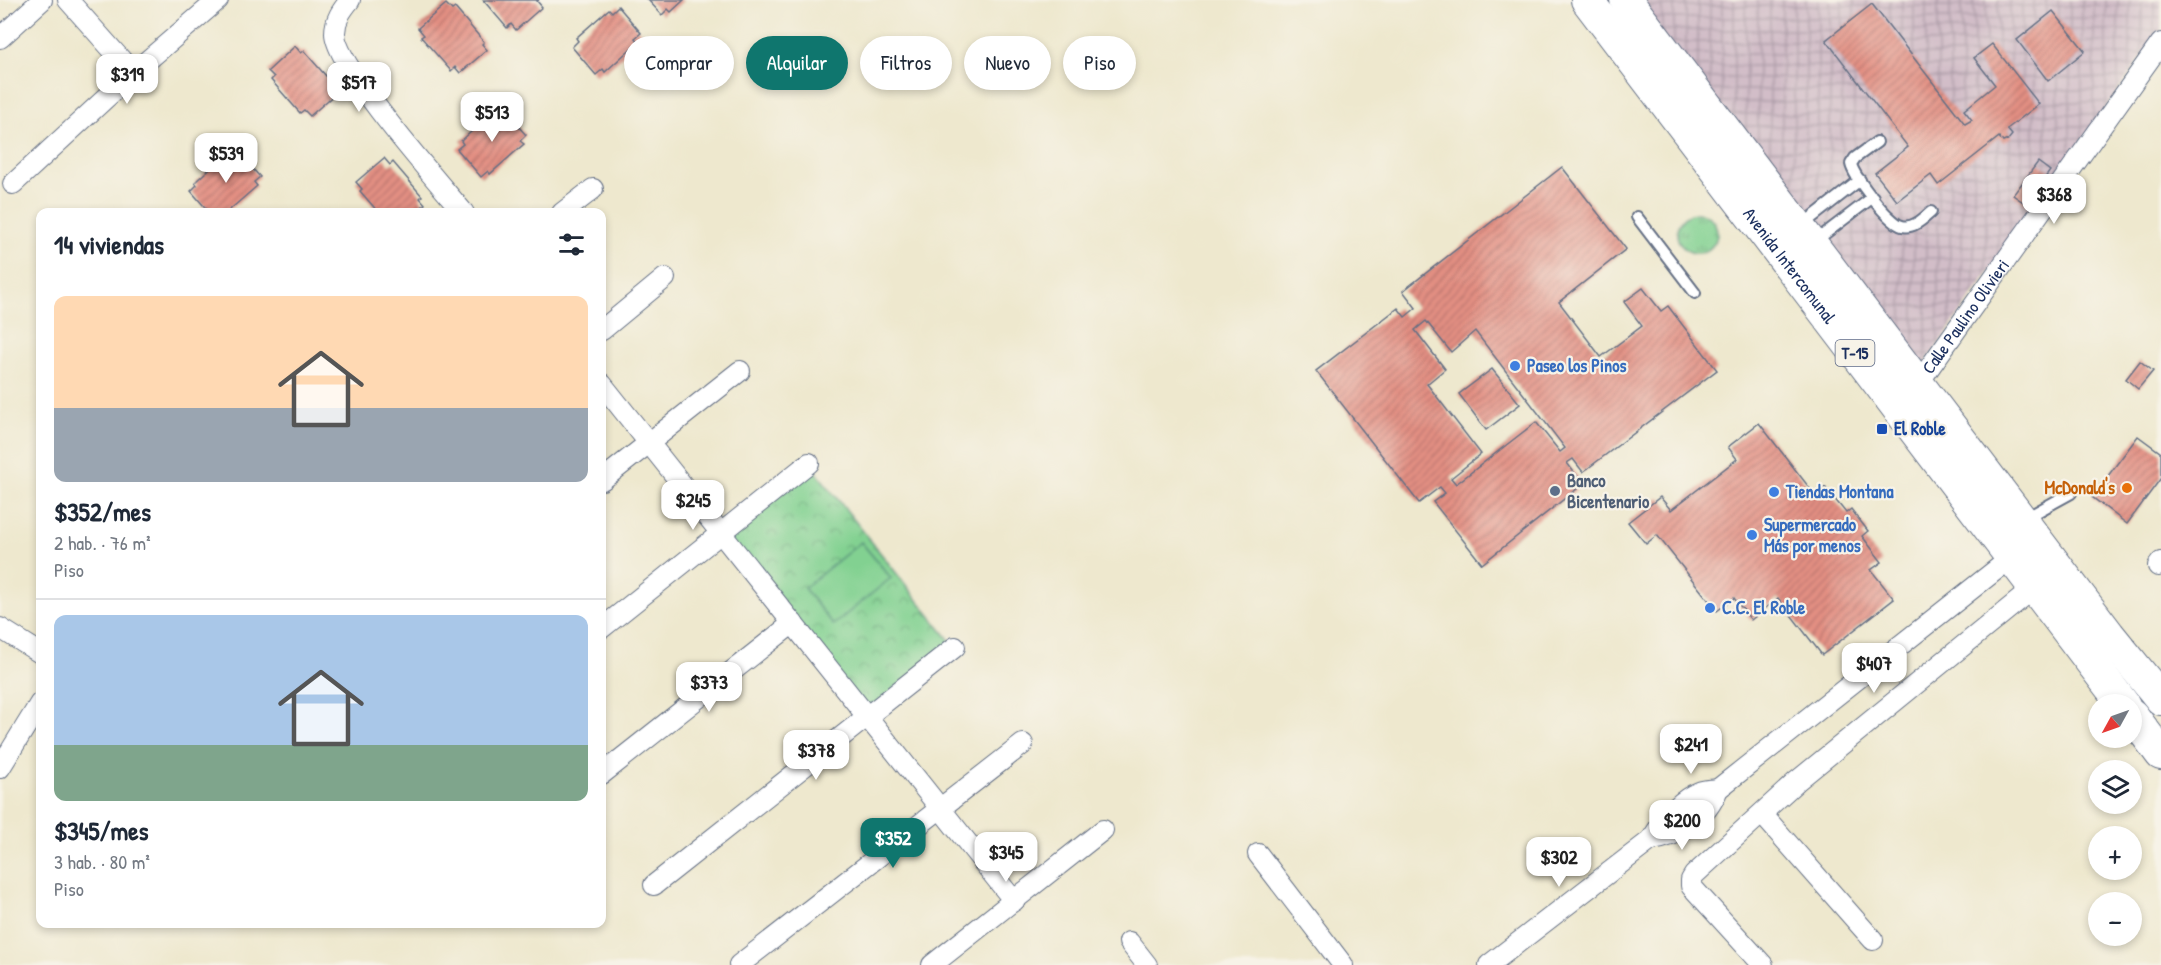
<!DOCTYPE html>
<html lang="es">
<head>
<meta charset="utf-8">
<style>
  body { margin:0; font-family:"Patrick Hand",sans-serif; background:#f2f2f3; color:#1f2937; height:100vh; display:flex; flex-direction:column; font-size:22px; white-space:nowrap }
  * { box-sizing:border-box; margin:0 }
  p { font-size:20px; color:#747a83 }
  .icon { flex:none; width:33px; height:33px; fill:none; stroke:currentColor; stroke-width:2; stroke-linecap:round; stroke-linejoin:round }
  .map { position:relative; flex:1; overflow:hidden }
  .side { position:absolute; left:36px; top:208px; width:570px; height:720px; display:flex; flex-direction:column; background:#fff; border-radius:12px; box-shadow:0 3px 9px #0003 }
  .side>* { flex:none }
  .guide { position:absolute; left:624px; top:36px; width:570px; height:54px; display:flex; gap:12px }
  .needle { width:39px; rotate:230deg }
  .buttons { position:absolute; left:2088px; top:694px; display:grid; gap:12px }
  .buttons a { display:grid; place-items:center; width:54px; height:54px; border-radius:50%; background:#fff; box-shadow:0 3px 9px #0003; font-size:30px }
  .price { position:absolute; translate:-50% -51px; padding:0 14px; border-radius:12px; background:#fff; color:#222; font-size:20px; line-height:39px; filter:drop-shadow(0 2px 3px #0008) }
  .price::after { content:''; position:absolute; left:50%; top:36px; width:18px; height:14px; margin-left:-9px; background:inherit; clip-path:polygon(0 0,100% 0,50% 100%) }
  .price.on { background:#0f766e; color:#fff }
  ul { padding:0; list-style:none }
  li { display:grid; align-content:center; gap:12px; height:318px; padding:0 18px }
  li+li { border-top:2px solid #e0e1e3 }
  li span { display:grid; place-items:center; height:186px; border-radius:12px; color:#555 }
  li>.icon { margin-inline-start:auto }
  span .icon { width:108px; height:108px; fill:#fffc; stroke-width:1 }
  li b { font-size:26px }
  h2 { display:flex; justify-content:space-between; align-items:center; height:72px; padding:0 18px; font-size:26px }
  .pill { padding:0 21px; border-radius:27px; background:#fff; box-shadow:0 3px 9px #0003; font-size:21px; line-height:54px }
  .pill.on { background:#0f766e; color:#fff }
  .map>svg:first-child { display:block }
</style>
</head>
<body>
<div class="map">
<svg width="2161" height="965" viewBox="0 0 2161 965">
  <defs>
    <pattern id="industrial-grid" width="8" height="8" patternUnits="userSpaceOnUse" patternTransform="scale(1.5)"><rect width="8" height="8" fill="#d2bdc8"/><path d="M0 4h8M4 0v8" fill="none" stroke="#aa9aa6"/></pattern>
    <pattern id="grass-tufts" width="24" height="20" patternUnits="userSpaceOnUse" patternTransform="scale(1.5)"><rect width="24" height="20" fill="#82d191"/><path d="M3 7l-1-3M5 7V3M7 7l1-3M15 17l-1-3M17 17v-4M19 17l1-3" fill="none" stroke="#6aaa7a"/></pattern>
    <pattern id="park-crowns" width="20" height="18" patternUnits="userSpaceOnUse" patternTransform="scale(1.5)"><rect width="20" height="18" fill="#82d191"/><path d="M2 6a3 3 0 1 1 6 0M12 15a3 3 0 1 1 6 0" fill="none" stroke="#6aaa7a"/></pattern>
    <pattern id="building-hatch" width="6" height="6" patternUnits="userSpaceOnUse" patternTransform="scale(1.5)"><rect width="6" height="6" fill="#e38f82"/><path d="M-1 1l2-2M0 6l6-6M5 7l2-2" fill="none" stroke="#b7756e"/></pattern>
  </defs>
  <rect width="100%" height="100%" fill="#f7f3e8"/>
  <filter id="ink" filterUnits="userSpaceOnUse"><feTurbulence type="fractalNoise" baseFrequency=".0167" numOctaves="2"/><feDisplacementMap in="SourceGraphic" scale="12" xChannelSelector="R" yChannelSelector="G"/><feConvolveMatrix kernelMatrix="1 2 1 2 8 2 1 2 1" color-interpolation-filters="sRGB"/></filter>
  <filter id="wash" filterUnits="userSpaceOnUse"><feTurbulence type="fractalNoise" baseFrequency=".008" numOctaves="4" result="noise"/><feDisplacementMap in="SourceGraphic" scale="24" xChannelSelector="R" yChannelSelector="G"/><feGaussianBlur stdDeviation="1.35" result="paint"/><feColorMatrix in="noise" values="0 0 0 0 0 0 0 0 0 0 0 0 0 0 0 0 0 1.4 0 .05"/><feComposite in="paint" operator="in"/></filter>
  <g filter="url(#wash)">
    <rect width="100%" height="100%" fill="#eee8ce"/>
    <polygon fill="url(#industrial-grid)" points="1611,0 2161,0 2161,30 1906,390"/>
    <circle fill="url(#grass-tufts)" stroke="#4e8078" stroke-width="1.5" cx="1697" cy="233" r="20"/>
    <polygon fill="url(#park-crowns)" stroke="#4e8078" stroke-width="1.5" points="809,463 955,647 867,717 721,533"/>
    <polygon fill="#82d191" stroke="#4e8078" stroke-width="1.5" points="861,542 891,578 833,625 804,588"/>
    <g id="blocks">
      <g fill="url(#building-hatch)" fill-rule="evenodd">
        <polygon points="483,0 539,0 537,1 542,7 516,30 511,24 507,28"/>
        <polygon points="648,0 684,0 671,12 668,9 662,15"/>
        <polygon points="446,4 452,10 455,8 484,42 482,44 487,50 460,73 455,67 451,71 421,37 424,35 418,28"/>
        <polygon points="1872,4 1965,124 1972,120 1964,110 1995,85 1974,58 1992,44 2039,104 2007,129 2012,135 2008,140 2003,142 1999,137 1938,185 1931,175 1897,201 1875,173 1908,147 1826,40"/>
        <polygon points="618,6 641,33 635,38 638,42 605,72 603,69 596,75 572,47 578,41 576,38 609,9 612,12"/>
        <polygon points="2053,11 2085,51 2048,81 2017,40"/>
        <polygon points="295,46 301,53 304,51 334,85 331,87 336,93 310,116 304,110 300,113 271,80 274,77 268,71"/>
        <polygon points="503,109 526,135 520,141 524,144 490,174 488,171 481,177 457,149 463,144 461,141 494,111 497,114"/>
        <polygon points="236,150 260,177 254,182 257,186 226,213 210,213 191,191 197,185 195,182 228,152 231,155"/>
        <polygon points="384,158 390,165 393,162 422,196 420,198 425,204 415,213 379,213 360,191 362,189 356,182"/>
        <polygon points="2038,162 2050,171 2026,204 2013,195"/>
        <path d="M1562,167L1626,249L1559,302L1601,357L1642,326L1624,302L1643,288L1661,311L1668,306L1717,370L1583,472L1573,459L1567,463L1583,484L1482,564L1433,502L1445,493L1440,487L1419,503L1316,371L1398,308L1405,317L1416,308L1403,291ZM1426,321L1451,352L1475,331L1565,448L1560,452L1536,422L1456,484L1451,478L1481,454L1427,384L1445,369L1415,330Z"/>
        <polygon points="2140,361 2153,371 2138,389 2126,379"/>
        <polygon points="1492,369 1520,404 1486,430 1459,394"/>
        <polygon points="1759,423 1815,495 1825,487 1846,513 1851,509 1868,531 1862,536 1882,562 1871,570 1894,599 1822,655 1778,598 1751,620 1734,598 1717,611 1657,535 1646,544 1628,522 1660,497 1671,510 1737,459 1728,447"/>
        <polygon points="2138,436 2161,453 2161,478 2127,524 2092,497"/>
      </g>
    </g>
  </g>
  <g filter="url(#ink)">
    <use href="#blocks" fill-opacity="0" stroke="#657085" stroke-width="1.5"/>
    <g fill="none" stroke-linecap="round" stroke-linejoin="round">
      <defs>
        <g id="service">
          <path d="M1877,142L1855,158L1851,164C1853,176 1890,224 1902,226C1913,229 1923,219 1931,212"/>
          <polyline points="1637,217 1695,293"/>
          <polyline points="1801,226 1860,180"/>
          <polyline points="1814,242 1873,197"/>
          <polyline points="2024,519 2071,493"/>
        </g>
        <g id="minor">
          <polyline points="68,0 133,73"/>
          <path d="M350,0C342,10 335,19 335,33C335,66 438,182 464,213"/>
          <polyline points="0,38 42,0"/>
          <polyline points="13,184 133,73 218,0"/>
          <polyline points="562,213 593,189"/>
          <polyline points="602,330 665,278"/>
          <polyline points="602,384 1014,901"/>
          <path id="s1" d="M1917,385L2161,43"/>
          <polyline points="602,480 740,371"/>
          <polyline points="2158,566 2161,562"/>
          <polyline points="0,628 40,653"/>
          <polyline points="602,628 809,463"/>
          <polyline points="0,768 40,703"/>
          <polyline points="602,774 793,623"/>
          <polyline points="1762,814 1873,940"/>
          <path d="M1651,840C1681,836 1707,818 1718,789L2011,558"/>
          <polyline points="1258,854 1343,965"/>
          <polyline points="654,885 955,647"/>
          <polyline points="1129,942 1147,965"/>
          <polyline points="739,965 1023,744"/>
          <polyline points="932,965 1103,830"/>
          <path d="M1489,965L1651,840C1662,822 1678,800 1699,792C1704,790 1712,790 1718,789"/>
          <polyline points="1763,965 1691,886 1691,880 1694,875 1797,781 2034,588"/>
        </g>
        <g id="primary">
          <path id="s2" d="M1587,0L2124,705"/>
          <polyline points="1626,0 2109,635 2161,699"/>
          <polyline points="2132,715 2161,754"/>
        </g>
      </defs>
      <use href="#service" stroke="#657085" stroke-width="14"/>
      <use href="#minor" stroke="#657085" stroke-width="22"/>
      <use href="#primary" stroke="#657085" stroke-width="34"/>
      <use href="#service" stroke="#fff" stroke-width="10"/>
      <use href="#minor" stroke="#fff" stroke-width="20"/>
      <use href="#primary" stroke="#fff" stroke-width="32"/>
    </g>
  </g>
  <g fill="#3f7fe0" stroke="#f7f3e8" stroke-width="2">
    <circle cx="1515" cy="366" r="6"/>
    <circle cx="1774" cy="492" r="6"/>
    <circle cx="1752" cy="535" r="6"/>
    <circle cx="1710" cy="608" r="6"/>
  </g>
  <rect fill="#1a4fb4" stroke="#f7f3e8" stroke-width="2" x="1876" y="423" width="12" height="12" rx="3"/>
  <circle fill="#e8710a" stroke="#f7f3e8" stroke-width="2" cx="2127" cy="488" r="6"/>
  <circle fill="#5c6f8a" stroke="#f7f3e8" stroke-width="2" cx="1555" cy="491" r="6"/>
  <g text-anchor="middle" stroke-width="4.5" stroke-linejoin="round" paint-order="stroke">
    <rect fill="#f7f3e8" stroke="#5d6a87" stroke-width="1.5" x="1835.5" y="340" width="39" height="26" rx="4.5"/>
    <g font-size="16" font-weight="bold" fill="#1b2f5e">
      <text x="1855" y="359">T-15</text>
    </g>
    <g font-size="18" fill="#1b2f5e" stroke="#f7f3e8">
      <text dy="6" stroke="none"><textPath href="#s2" startOffset="334">Avenida Intercomunal</textPath></text>
      <text dy="6" stroke="none"><textPath href="#s1" startOffset="84">Calle Paulino Olivieri</textPath></text>
    </g>
    <g font-size="18" font-weight="bold" fill="#366cbe" stroke="#f7f3e8" text-anchor="start">
      <text x="1527" y="372">Paseo los Pinos</text>
      <text x="1786" y="498">Tiendas Montana</text>
      <text x="1764" y="531">Supermercado<tspan x="1764" dy="21">Más por menos</tspan></text>
      <text x="1722" y="614">C.C. El Roble</text>
    </g>
    <g font-size="18" font-weight="bold" fill="#164399" stroke="#f7f3e8" text-anchor="start">
      <text x="1894" y="435">El Roble</text>
    </g>
    <g font-size="18" font-weight="bold" fill="#4e5e75" stroke="#f7f3e8" text-anchor="start">
      <text x="1567" y="487">Banco<tspan x="1567" dy="21">Bicentenario</tspan></text>
    </g>
    <g font-size="18" font-weight="bold" fill="#c56008" stroke="#f7f3e8" text-anchor="end">
      <text x="2115" y="494">McDonald's</text>
    </g>
  </g>
</svg>
<div class="buttons">
<a><svg class="needle" viewBox="-14 -14 28 28"><path d="M0-13l5 13h-10z" fill="#e53935"/><path d="M0 13l5-13h-10z" fill="#747a83"/></svg></a>
<a><svg class="icon" aria-label="layers" viewBox="0 0 24 24"><path d="M12 4l9 5-9 5-9-5zM3 14l9 5 9-5"/></svg></a>
<a>+</a>
<a>−</a>
</div>
<b class="price" style="left:127px;top:105px">$319</b>
<b class="price" style="left:359px;top:113px">$517</b>
<b class="price" style="left:492px;top:143px">$513</b>
<b class="price" style="left:226px;top:184px">$539</b>
<b class="price" style="left:2054px;top:225px">$368</b>
<b class="price" style="left:693px;top:531px">$245</b>
<b class="price" style="left:1874px;top:694px">$407</b>
<b class="price" style="left:709px;top:713px">$373</b>
<b class="price" style="left:1691px;top:775px">$241</b>
<b class="price" style="left:816px;top:781px">$378</b>
<b class="price" style="left:1682px;top:851px">$200</b>
<b class="price on" style="left:893px;top:869px">$352</b>
<b class="price" style="left:1006px;top:883px">$345</b>
<b class="price" style="left:1559px;top:888px">$302</b>
<div class="guide">
<a class="pill">Comprar</a>
<a class="pill on">Alquilar</a>
<a class="pill">Filtros</a>
<a class="pill">Nuevo</a>
<a class="pill">Piso</a>
</div>
<section class="side">
<h2>14 viviendas<svg class="icon" aria-label="filters" viewBox="0 0 24 24"><path d="M4 7h16M4 17h16"/><circle cx="9" cy="7" r="2"/><circle cx="15" cy="17" r="2"/></svg></h2>
<ul>
<li><span style="background:linear-gradient(#ffd9b3 60%,#9aa5b1 0)"><svg class="icon" aria-label="home" viewBox="0 0 24 24"><path d="M3 11l9-7 9 7M6 9v11h12V9"/></svg></span><div><b>$352/mes</b><p>2 hab. · 76 m²</p><p>Piso</p></div></li>
<li><span style="background:linear-gradient(#a9c7e8 70%,#7fa58c 0)"><svg class="icon" aria-label="home" viewBox="0 0 24 24"><path d="M3 11l9-7 9 7M6 9v11h12V9"/></svg></span><div><b>$345/mes</b><p>3 hab. · 80 m²</p><p>Piso</p></div></li>
</ul>
</section>
</div>
</body>
</html>
